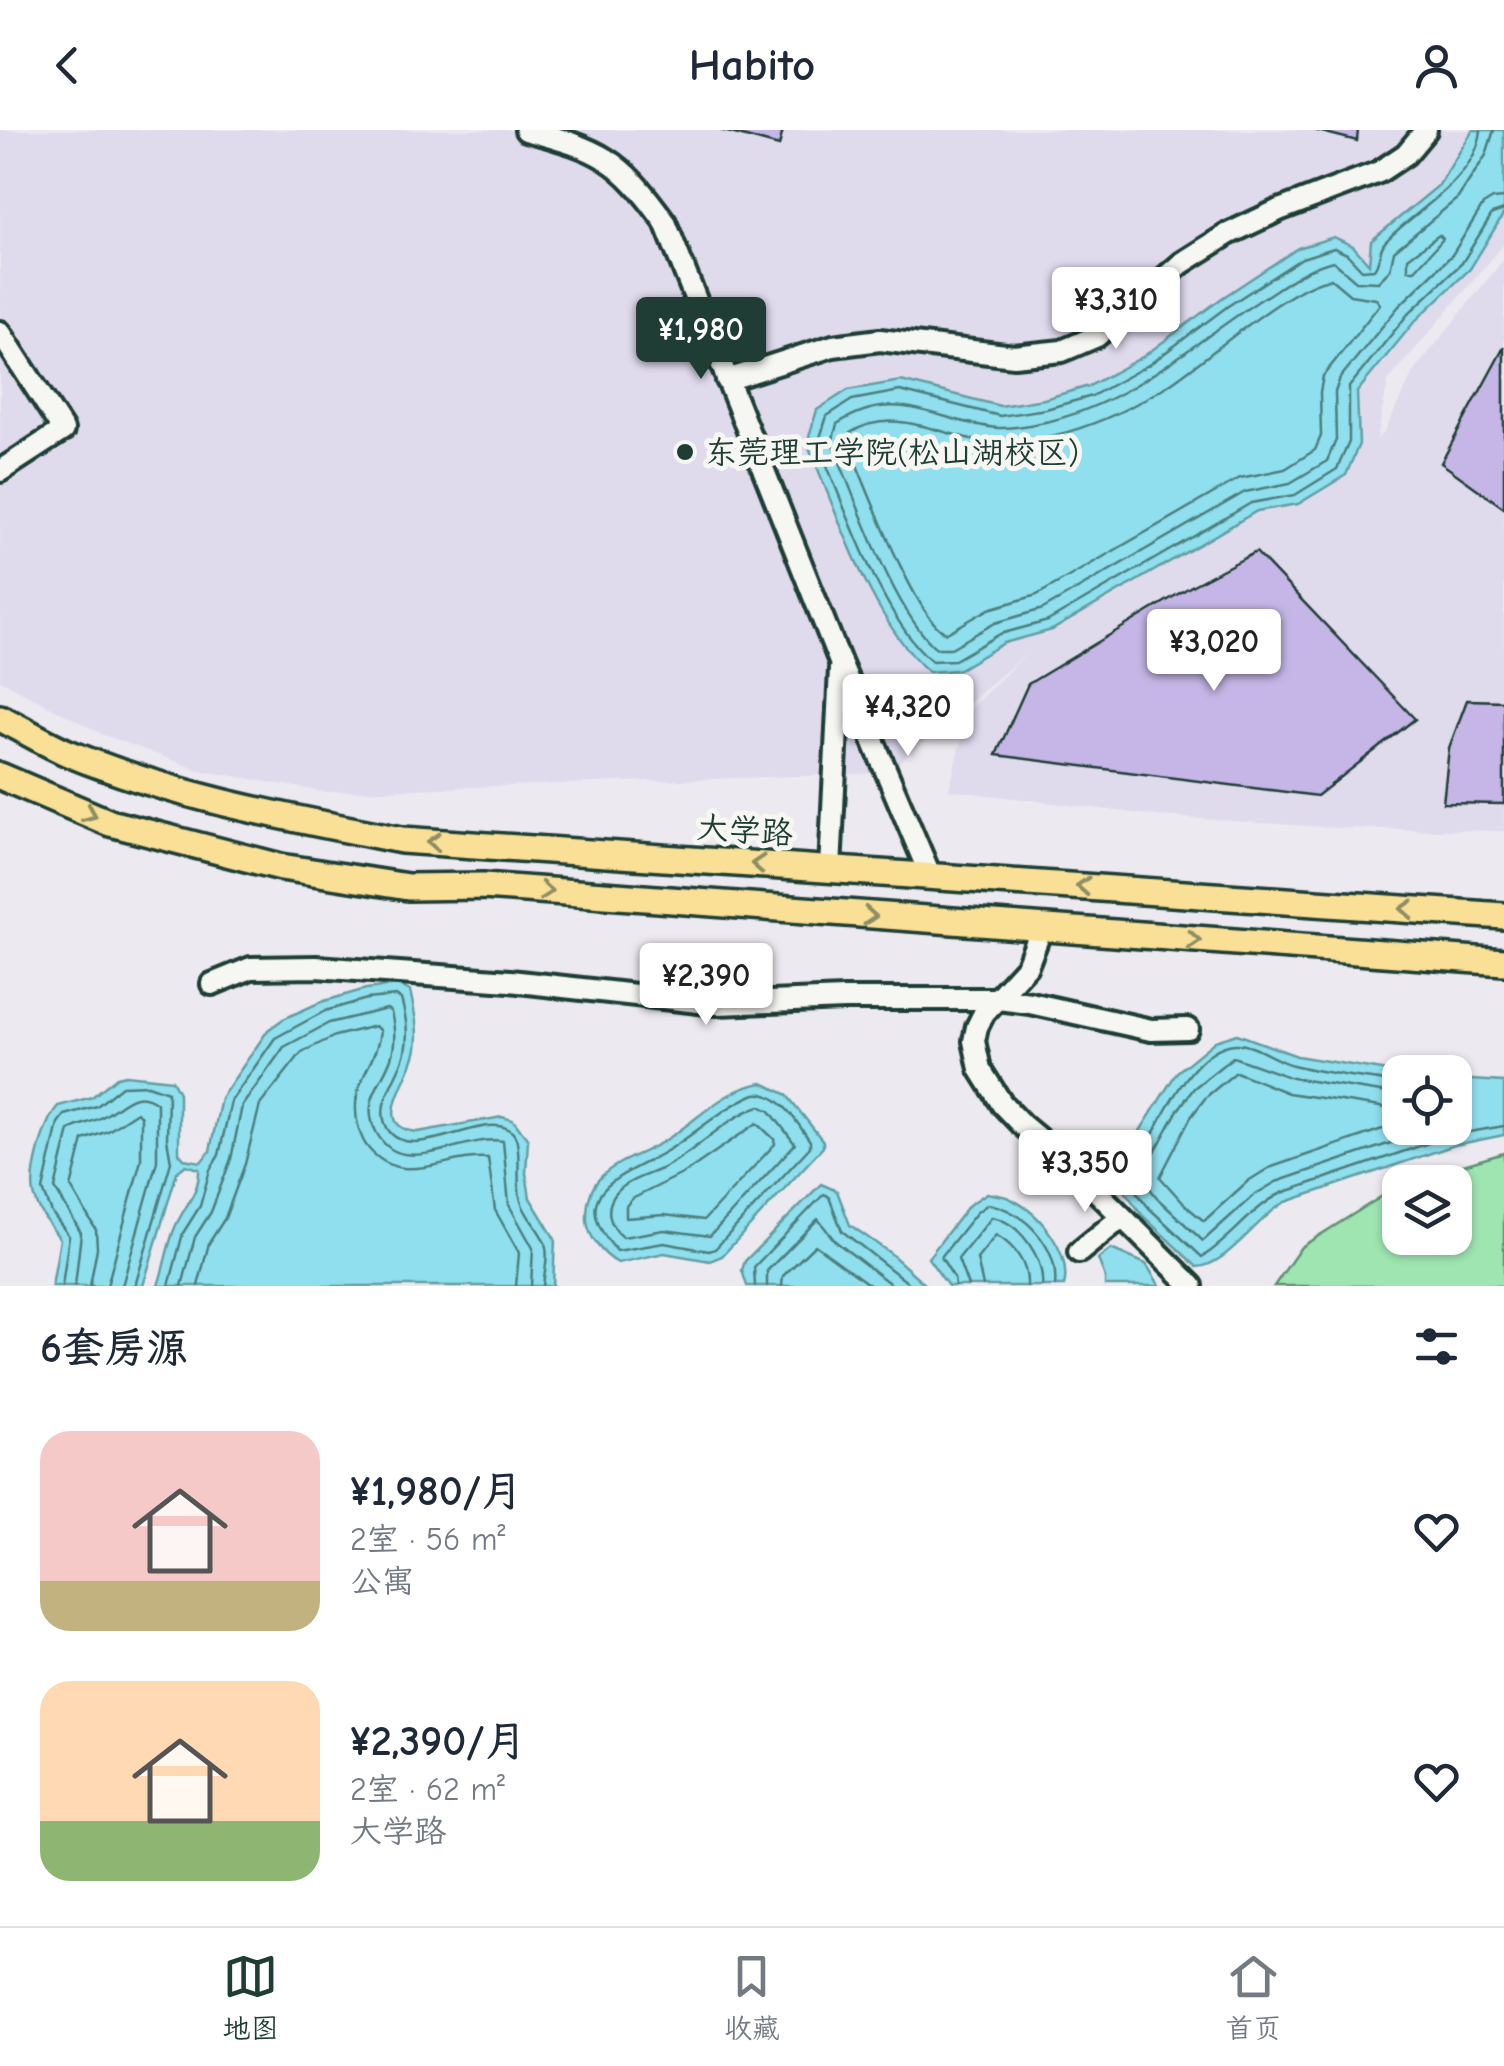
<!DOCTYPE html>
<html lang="zh">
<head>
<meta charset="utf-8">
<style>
  body { margin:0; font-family:"Comic Neue","LXGW WenKai TC",sans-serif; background:#f6f6f7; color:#1f2937; height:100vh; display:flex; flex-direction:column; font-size:38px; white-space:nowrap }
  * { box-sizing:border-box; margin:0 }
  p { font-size:32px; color:#747a83 }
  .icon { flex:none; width:55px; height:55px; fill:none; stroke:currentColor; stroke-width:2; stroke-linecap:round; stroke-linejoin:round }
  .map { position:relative; height:1156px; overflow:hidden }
  .details { display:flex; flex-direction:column; background:#fff; flex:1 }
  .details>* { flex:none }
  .controls { position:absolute; left:1382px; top:925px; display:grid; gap:20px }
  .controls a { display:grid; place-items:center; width:90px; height:90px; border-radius:20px; background:#fff; box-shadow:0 2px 8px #0004; font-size:50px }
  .price { position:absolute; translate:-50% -85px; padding:0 22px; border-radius:10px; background:#fff; color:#222; font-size:32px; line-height:65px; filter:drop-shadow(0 2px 5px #0008) }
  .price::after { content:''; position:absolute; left:50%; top:60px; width:30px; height:22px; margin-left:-15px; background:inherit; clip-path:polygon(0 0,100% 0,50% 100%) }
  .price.active { background:#1f3d34; color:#fff }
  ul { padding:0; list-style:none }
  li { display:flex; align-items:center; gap:30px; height:250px; padding:0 40px }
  li span { display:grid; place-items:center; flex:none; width:280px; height:200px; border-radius:30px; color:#555 }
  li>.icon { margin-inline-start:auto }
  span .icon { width:120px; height:120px; fill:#fffc; stroke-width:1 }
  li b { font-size:42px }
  h2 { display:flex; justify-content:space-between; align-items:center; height:120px; padding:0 40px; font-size:42px }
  header { display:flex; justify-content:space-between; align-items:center; height:130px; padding:0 40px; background:#fff; font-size:45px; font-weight:600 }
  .tab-bar { display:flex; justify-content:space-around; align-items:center; height:140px; border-top:2px solid #e0e1e3; background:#fff; font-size:28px; color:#747a83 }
  .tab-bar a { display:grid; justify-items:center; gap:5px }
  .tab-bar .active { color:#1f3d34 }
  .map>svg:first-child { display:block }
</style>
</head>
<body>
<header><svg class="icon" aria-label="back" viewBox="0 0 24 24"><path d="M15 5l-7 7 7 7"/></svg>Habito<svg class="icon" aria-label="person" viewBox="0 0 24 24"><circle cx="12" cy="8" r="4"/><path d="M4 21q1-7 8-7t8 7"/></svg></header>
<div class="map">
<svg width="1504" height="1156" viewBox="0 0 1504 1156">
  <rect width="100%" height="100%" fill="#ece9f0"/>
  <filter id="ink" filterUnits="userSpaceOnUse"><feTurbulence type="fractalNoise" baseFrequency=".01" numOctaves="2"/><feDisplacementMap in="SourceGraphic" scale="20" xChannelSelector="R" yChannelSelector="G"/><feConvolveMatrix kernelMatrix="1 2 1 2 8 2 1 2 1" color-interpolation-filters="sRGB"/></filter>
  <g filter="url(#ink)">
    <polygon fill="#e0daed" points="0,0 1504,0 1504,114 1388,251 1377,309 1384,303 1414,241 1504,129 1504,701 1339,698 1157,686 949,660 968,581 1028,522 887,643 325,662 199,640 102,604 0,550"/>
    <polygon fill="#9ee5b2" stroke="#5e9173" stroke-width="2.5" points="1504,1023 1504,1156 1274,1156 1301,1117 1400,1055 1400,1108 1455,1108 1455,1052 1406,1052"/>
    <g fill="#90dfee" stroke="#639ea4" stroke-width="2.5">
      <path d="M1473,0H1504V83L1498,93L1470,139L1415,191L1357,262L1359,314L1346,345L1298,374L1257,381L1052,500L1004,513L958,540L929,542C870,490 839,386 807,313L817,280L848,260L901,251L1000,276L1044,269L1089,256L1144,226L1222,168L1298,118L1334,107L1353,116L1369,134L1371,111L1439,55Z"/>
      <path d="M398,855L410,861C414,880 419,898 416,918C413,945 367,998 418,1002L502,987L513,990L528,1010L526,1043L530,1068L555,1109L553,1156H158C164,1138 167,1118 174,1100C182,1078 200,1064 199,1039L186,1035L177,1042L143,1156H52L60,1109C50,1095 40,1084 35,1068C28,1047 44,992 58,976L92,967L117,947L126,945L172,950L179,963V1023L184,1029L201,1032L210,1021L221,968L268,900L283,889L321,872L366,859Z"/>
      <path d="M1237,904L1297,926L1400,943V998H1455V949L1504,952V1005L1455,1015L1286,1072C1258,1086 1227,1136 1197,1137L1142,1085L1113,1044L1177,942L1215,911Z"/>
      <path d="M762,953L786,964L823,1011V1017L722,1126L710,1131L664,1123L618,1133C603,1125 588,1107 587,1090C585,1033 632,1033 669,1008C699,988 725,959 762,953Z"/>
      <polygon points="821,1054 837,1061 850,1095 890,1123 927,1156 747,1156 742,1140 745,1131"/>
      <path d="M987,1063C995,1065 1004,1065 1011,1069C1040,1083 1072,1123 1064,1156H948L928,1128L969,1075Z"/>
      <polygon points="1111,1119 1146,1134 1160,1156 1105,1156 1105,1147 1098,1129"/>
    </g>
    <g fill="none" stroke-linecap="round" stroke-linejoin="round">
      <g stroke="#4c7e7e" stroke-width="2.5">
        <path d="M1481,0C1476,50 1416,79 1386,111C1378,119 1381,130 1374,139L1362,140L1347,124L1334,118L1302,128L1228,176L1150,234L1092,266L1046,279L1000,286L900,261L852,270L827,286L818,314C845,376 882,490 932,531L955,530L1000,504L1048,491L1251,373L1295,365L1337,339L1349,312V257L1408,184L1462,133L1492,84L1504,80"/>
        <path d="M1494,0L1486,25L1458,68L1394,121L1390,140L1378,152L1356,151L1333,131C1305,138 1284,155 1260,170C1191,215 1132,271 1050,291C1035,294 1014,299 998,298C936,293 898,254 837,294L832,313C856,369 893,481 936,518H951L995,493L1043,479L1245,362L1290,353L1327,331L1336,310L1335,262L1340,248L1399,176L1452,125L1483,75L1493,69L1504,68"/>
        <polygon points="1439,105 1443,109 1415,140 1408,140 1408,128"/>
        <path d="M1331,149L1350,165L1376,169L1380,174L1323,246L1320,262L1321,306L1315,320L1285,339L1240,348L1037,465L989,479L947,503C918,496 862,346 848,313L850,303C898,273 948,311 998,313C1015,314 1035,309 1052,306C1092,297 1130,279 1165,257C1203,233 1291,153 1331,149Z"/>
        <path d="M1400,953C1365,948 1327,944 1293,935C1275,931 1254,913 1235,914C1198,916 1169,974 1154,1002C1146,1018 1131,1031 1125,1047L1149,1078L1202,1127C1232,1109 1251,1078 1282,1063L1452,1005L1504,996"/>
        <path d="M755,964C780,961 797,993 810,1011V1017L715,1119L709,1121L664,1113L617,1121C560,1059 629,1045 670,1019C699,1001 723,977 755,964Z"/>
        <polyline points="1400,965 1292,948 1233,927 1194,958 1178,980 1141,1047 1159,1070 1203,1111 1254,1065 1276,1052 1435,998"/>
        <path d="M760,976L770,981L795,1014L710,1106L664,1100L623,1107C611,1098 604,1081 614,1066C624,1051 645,1046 661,1039C697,1022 722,989 760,976Z"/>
        <polyline points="1400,980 1288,963 1236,942 1206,967 1191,987 1160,1047 1186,1076 1204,1091 1248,1051 1269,1038 1400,993"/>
        <polygon points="757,993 774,1009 775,1014 704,1090 664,1085 626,1088 626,1076 632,1069 686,1042"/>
        <polyline points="62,1156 69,1106 52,1083 43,1060 58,993 64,985 97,976 122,956 148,955 168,962 167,1009 171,1032 135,1156"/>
        <path d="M75,1156L81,1103L55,1058L69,1000C78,995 90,993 100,988C120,979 134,955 157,973V1031L122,1156"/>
        <polyline points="90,1156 97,1118 96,1100 71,1057 83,1010 108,1001 137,982 141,987 141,1030 107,1156"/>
        <path d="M169,1156L183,1103L200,1076L210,1040L219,1025L231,971L275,908L325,881L367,869L396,866L401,869C406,887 409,903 405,922C400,947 371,975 389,1001C414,1035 491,976 513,1003C523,1015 515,1053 521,1071C525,1086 538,1097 544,1111C550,1124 544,1142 543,1156"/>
        <path d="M182,1156L195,1107L211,1082L231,1029L242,976L284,917L329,893L387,879L391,882C395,898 396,913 391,928C386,943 376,955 372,970C366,992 381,1020 404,1024C437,1029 470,1006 503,1011L509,1075L533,1118L531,1156"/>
        <path d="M198,1156L209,1113L225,1088L245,1034L260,975L302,922L335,906L375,896L380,901C378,928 357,948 356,975C355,989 360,1009 369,1019C404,1059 447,1024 488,1028L495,1080L519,1123L516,1156"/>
        <polyline points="755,1156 754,1137 824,1064 829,1067 842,1101 912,1156"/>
        <polyline points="767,1156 767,1141 818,1089 835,1111 893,1156"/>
        <polyline points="782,1156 783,1146 815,1115 871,1156"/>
        <path d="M955,1156L954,1148L941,1127L977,1082L988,1074C1025,1080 1059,1118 1055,1156"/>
        <path d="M968,1156L958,1129L992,1087C1021,1093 1044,1128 1042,1156"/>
        <path d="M983,1156L977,1129L996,1105C1015,1116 1028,1134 1027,1156"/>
      </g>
    </g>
    <g fill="#c5b6e7" stroke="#1f3d34" stroke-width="2.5">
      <polygon points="720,0 783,0 779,16"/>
      <polygon points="1314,0 1358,0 1357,11"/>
      <polygon points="1504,217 1504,378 1441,333"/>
      <polygon points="1256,422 1415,589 1317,666 996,625 1028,554 1193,455"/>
      <polygon points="1467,570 1504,571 1504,674 1443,673 1449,618"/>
    </g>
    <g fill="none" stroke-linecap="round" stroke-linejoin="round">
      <defs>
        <g id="minor">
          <path d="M526,0C601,20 619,28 665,92L840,532L930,745"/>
          <polyline points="0,202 63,300 0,341"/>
          <polyline points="727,250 833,216 880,210 1014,226 1062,221 1097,206 1182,133 1228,104 1279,80 1379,42 1406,24 1426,0"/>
          <polyline points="830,739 840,539"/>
          <polyline points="1041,800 1027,836 984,883 977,897 974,911 980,939 1002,974 1022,995 1070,1035 1192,1156"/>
          <polyline points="212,854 251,838 316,837 510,851 717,874 844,869 998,869 1030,873 1151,900 1188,899"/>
          <polyline points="1079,1122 1122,1087"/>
        </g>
        <g id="major">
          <path d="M0,588C23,599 45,613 68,623C175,667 289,688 402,710L1504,786"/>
          <polyline points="0,646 110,693 281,737 408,757 483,756 1504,832"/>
        </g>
      </defs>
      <use href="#minor" stroke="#1f3d34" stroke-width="28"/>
      <use href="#major" stroke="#1f3d34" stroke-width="32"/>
      <use href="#minor" stroke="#f6f6f2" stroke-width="20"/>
      <use href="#major" stroke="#fadf96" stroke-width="25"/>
    </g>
    <defs><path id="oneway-chevron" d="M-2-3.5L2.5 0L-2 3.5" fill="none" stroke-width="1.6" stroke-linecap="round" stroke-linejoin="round" transform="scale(2.5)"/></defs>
    <g stroke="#8c8e65">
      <use href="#oneway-chevron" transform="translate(90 684) rotate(23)"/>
      <use href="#oneway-chevron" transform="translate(434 712) rotate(-176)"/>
      <use href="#oneway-chevron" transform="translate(758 734) rotate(-176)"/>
      <use href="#oneway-chevron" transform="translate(1083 756) rotate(-176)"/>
      <use href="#oneway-chevron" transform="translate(546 761) rotate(5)"/>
      <use href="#oneway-chevron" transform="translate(1407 779) rotate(-176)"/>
      <use href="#oneway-chevron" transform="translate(870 786) rotate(4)"/>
      <use href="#oneway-chevron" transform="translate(1194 810) rotate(4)"/>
    </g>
  </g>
  <circle fill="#1f3d34" stroke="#f6f6f2" stroke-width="4" cx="685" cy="322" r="10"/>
  <g text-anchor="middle" stroke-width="10" stroke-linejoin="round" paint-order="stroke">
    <g font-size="32" fill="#1f3d34" stroke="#f6f6f2" text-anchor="start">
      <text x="705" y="333">东莞理工学院(松山湖校区)</text>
    </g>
    <g font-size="32" fill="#1f3d34" stroke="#f6f6f2">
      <text transform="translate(745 700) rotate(4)" y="11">大学路</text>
    </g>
  </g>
</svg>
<div class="controls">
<a><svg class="icon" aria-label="locate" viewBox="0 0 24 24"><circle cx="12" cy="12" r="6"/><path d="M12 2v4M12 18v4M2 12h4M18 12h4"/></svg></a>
<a><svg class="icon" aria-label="layers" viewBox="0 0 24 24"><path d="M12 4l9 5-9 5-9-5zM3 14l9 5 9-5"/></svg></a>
</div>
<b class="price" style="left:1116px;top:222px">¥3,310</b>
<b class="price active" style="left:701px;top:252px">¥1,980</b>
<b class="price" style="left:1214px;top:564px">¥3,020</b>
<b class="price" style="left:908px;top:629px">¥4,320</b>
<b class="price" style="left:706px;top:898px">¥2,390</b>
<b class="price" style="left:1085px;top:1085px">¥3,350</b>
</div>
<section class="details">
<h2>6套房源<svg class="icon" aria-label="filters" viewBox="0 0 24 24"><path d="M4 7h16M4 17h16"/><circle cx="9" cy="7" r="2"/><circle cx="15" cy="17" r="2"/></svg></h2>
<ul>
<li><span style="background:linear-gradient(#f6c9c9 75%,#c2b280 0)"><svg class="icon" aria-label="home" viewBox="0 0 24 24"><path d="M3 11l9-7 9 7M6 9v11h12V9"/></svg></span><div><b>¥1,980/月</b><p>2室 · 56 m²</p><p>公寓</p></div><svg class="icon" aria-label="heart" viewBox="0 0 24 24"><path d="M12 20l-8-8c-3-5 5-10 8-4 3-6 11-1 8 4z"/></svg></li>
<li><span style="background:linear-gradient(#ffd9b3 70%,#8fb573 0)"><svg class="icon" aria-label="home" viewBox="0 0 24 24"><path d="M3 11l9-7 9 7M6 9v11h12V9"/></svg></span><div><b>¥2,390/月</b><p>2室 · 62 m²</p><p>大学路</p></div><svg class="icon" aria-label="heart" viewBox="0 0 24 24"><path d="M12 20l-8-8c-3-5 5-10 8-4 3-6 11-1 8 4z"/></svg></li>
</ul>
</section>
<nav class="tab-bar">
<a class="active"><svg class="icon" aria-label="map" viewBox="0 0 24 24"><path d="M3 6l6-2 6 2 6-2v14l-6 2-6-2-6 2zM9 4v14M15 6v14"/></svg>地图</a>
<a><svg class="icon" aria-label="saved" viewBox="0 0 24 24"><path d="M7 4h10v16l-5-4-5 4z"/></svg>收藏</a>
<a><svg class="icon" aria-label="home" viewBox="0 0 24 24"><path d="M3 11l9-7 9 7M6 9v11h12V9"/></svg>首页</a>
</nav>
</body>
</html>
